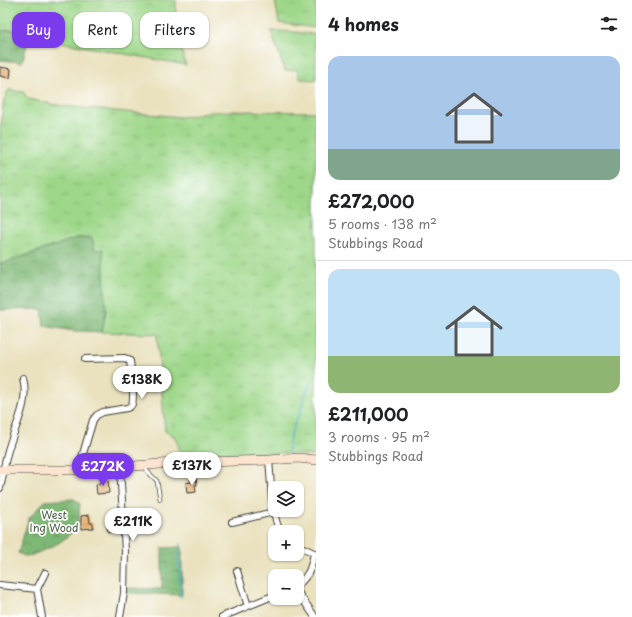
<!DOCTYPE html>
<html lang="en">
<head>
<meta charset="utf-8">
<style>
  body { margin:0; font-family:"Playpen Sans",sans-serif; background:#f2f2f2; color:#202124; height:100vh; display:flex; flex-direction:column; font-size:15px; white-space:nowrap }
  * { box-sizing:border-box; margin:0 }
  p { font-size:13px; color:#757577 }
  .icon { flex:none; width:22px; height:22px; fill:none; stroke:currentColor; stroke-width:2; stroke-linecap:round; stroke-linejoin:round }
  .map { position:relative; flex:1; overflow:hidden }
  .details { display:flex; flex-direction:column; background:#fff; width:316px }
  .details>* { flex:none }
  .top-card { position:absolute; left:12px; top:12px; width:244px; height:36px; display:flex; gap:8px }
  .buttons { position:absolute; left:268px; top:481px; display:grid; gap:8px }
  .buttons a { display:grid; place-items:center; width:36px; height:36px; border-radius:8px; background:#fff; box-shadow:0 1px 3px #0004; font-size:20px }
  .price { position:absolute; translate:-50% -34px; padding:0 9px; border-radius:14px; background:#fff; color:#222; font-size:13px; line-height:26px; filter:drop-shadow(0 1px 2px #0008) }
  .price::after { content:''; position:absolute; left:50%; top:24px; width:12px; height:9px; margin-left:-6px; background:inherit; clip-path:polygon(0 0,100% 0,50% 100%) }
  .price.active { background:#7c3aed; color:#fff }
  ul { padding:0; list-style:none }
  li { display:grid; align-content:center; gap:8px; height:212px; padding:0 12px }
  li+li { border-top:1px solid #e0e0e0 }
  li span { display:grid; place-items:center; height:124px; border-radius:12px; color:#555 }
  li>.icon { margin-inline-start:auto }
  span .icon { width:72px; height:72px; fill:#fffc; stroke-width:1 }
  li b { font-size:17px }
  h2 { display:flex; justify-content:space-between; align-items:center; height:48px; padding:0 12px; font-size:17px }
  .chip { padding:0 14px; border-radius:12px; background:#fff; box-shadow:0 1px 3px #0004; font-size:14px; line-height:36px }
  .chip.active { background:#7c3aed; color:#fff }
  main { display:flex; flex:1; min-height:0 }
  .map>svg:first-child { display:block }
</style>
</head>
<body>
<main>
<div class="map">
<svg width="316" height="617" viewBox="0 0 316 617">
  <defs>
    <pattern id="grass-tufts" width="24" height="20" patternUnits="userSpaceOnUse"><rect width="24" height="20" fill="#9ed789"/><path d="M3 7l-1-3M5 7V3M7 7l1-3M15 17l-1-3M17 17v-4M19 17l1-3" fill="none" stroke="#88b876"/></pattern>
    <pattern id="forest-crowns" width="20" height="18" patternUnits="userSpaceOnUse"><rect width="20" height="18" fill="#7eb875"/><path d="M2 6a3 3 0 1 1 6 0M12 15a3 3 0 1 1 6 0" fill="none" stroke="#66955f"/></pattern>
    <pattern id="building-back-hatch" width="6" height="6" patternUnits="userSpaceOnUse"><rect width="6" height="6" fill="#eab372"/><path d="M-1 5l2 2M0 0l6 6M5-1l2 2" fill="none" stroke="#c89962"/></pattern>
  </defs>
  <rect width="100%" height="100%" fill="#fff"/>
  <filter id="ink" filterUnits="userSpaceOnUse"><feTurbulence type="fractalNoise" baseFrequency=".025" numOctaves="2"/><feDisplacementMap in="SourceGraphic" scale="8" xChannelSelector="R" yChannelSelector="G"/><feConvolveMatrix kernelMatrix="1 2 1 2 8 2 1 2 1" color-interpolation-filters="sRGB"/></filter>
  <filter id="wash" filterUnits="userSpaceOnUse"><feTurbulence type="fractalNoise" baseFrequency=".012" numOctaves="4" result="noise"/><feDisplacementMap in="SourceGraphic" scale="16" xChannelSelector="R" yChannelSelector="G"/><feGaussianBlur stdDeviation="0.9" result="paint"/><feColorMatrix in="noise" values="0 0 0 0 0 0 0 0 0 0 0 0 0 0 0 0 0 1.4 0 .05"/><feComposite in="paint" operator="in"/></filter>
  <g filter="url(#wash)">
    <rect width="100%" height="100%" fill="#eae2bf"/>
    <g fill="url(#grass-tufts)" stroke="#5d7a52">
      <polygon points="0,0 176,0 176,22 178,40 186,65 59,42 47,39 40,34 20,29 0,31"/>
      <polygon points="275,0 316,0 316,28 279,23"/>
      <polygon points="271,31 280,31 316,34 316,80 300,79 297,69 285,71"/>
      <path d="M9,90L23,92L28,99L62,106L180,117L191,116L211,112L228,111L316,112V456L284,453L193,457L182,456L175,437L165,431L157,334L102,332L106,310L92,238H77L4,263H0V129C4,113 0,104 9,90Z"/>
    </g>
    <g fill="url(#forest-crowns)" stroke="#4d6a48">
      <polygon points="20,29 40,34 41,43 28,42 22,62 0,60 0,31"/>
      <polygon points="77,238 92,238 95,250 103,249 106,310 102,332 74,331 44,326 42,309 0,310 0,263 4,263"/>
      <path d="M74,499L80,504C79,510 80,520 77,526C66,543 44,550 27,557L18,553L29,518L45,501Z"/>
      <polygon points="182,547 182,595 124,593 124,588 162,589 162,548"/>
    </g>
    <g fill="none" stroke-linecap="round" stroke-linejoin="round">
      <g stroke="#49aec9" stroke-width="1.5">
        <polyline points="288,452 289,441 293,428 300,412 305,395 311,381"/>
        <polyline points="181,544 179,562 181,597"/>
      </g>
    </g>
    <g id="blocks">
      <g fill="url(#building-back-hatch)">
        <polygon points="0,67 11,69 10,78 0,76"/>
        <polygon points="196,477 197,485 195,485 196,492 187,493 186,483 191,482 190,478"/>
        <polygon points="108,480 109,493 97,494 96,485 100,484 100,481"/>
        <polygon points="89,515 90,523 93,523 93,528 81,529 81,516"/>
        <polygon points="113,520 114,525 115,525 116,531 108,532 107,521"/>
      </g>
    </g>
  </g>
  <g filter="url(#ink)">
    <use href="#blocks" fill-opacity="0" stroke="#3b3a34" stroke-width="1"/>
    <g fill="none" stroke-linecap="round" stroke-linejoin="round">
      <defs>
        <polyline id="lane" points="146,466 147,471 157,481 160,499"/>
        <g id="street">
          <path d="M269,460C271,478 271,518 281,532"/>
          <polyline points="120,467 125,551 124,593 120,617"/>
          <path d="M83,470L82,457L93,420L97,415L103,412L127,408C130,407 131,407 132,404C135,396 131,370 130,361L125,358L85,359"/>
          <path d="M0,488C3,477 4,465 7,454C13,429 30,404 23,378"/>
          <polyline points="232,522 274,512"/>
          <polyline points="297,545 316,554"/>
          <polyline points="237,571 248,606"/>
          <polyline points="0,585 37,589 42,617"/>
          <path d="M297,586C309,575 311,569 314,553"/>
          <polyline points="37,589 45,573"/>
          <polyline points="297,591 315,617"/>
          <polyline points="222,617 248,606 275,595"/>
        </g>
        <polyline id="secondary" points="0,470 83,470 173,463 269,460 299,458 316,460"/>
      </defs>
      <use href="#lane" stroke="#3b3a34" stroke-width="4.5"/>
      <use href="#street" stroke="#3b3a34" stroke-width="8"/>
      <use href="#secondary" stroke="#3b3a34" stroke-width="10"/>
      <use href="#lane" stroke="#fff" stroke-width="3"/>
      <use href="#street" stroke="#fff" stroke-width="6"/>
      <use href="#secondary" stroke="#fce5d0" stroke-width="9"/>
    </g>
  </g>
  <g text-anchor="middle" stroke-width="3.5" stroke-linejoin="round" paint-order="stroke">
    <g font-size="11" fill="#4a5d42" stroke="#fff">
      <text x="54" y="519">West<tspan x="54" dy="13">Ing Wood</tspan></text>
    </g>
  </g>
</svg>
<div class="buttons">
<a><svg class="icon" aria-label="layers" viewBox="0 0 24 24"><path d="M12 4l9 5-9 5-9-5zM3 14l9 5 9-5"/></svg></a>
<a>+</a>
<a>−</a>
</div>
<b class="price" style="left:142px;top:400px">£138K</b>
<b class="price" style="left:192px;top:486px">£137K</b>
<b class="price active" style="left:103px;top:487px">£272K</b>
<b class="price" style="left:133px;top:542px">£211K</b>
<div class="top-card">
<a class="chip active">Buy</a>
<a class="chip">Rent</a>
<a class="chip">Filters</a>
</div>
</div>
<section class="details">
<h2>4 homes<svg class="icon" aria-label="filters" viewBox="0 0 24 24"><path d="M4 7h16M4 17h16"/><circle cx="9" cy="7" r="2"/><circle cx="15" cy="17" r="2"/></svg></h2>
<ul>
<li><span style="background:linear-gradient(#a9c7e8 75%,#7fa58c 0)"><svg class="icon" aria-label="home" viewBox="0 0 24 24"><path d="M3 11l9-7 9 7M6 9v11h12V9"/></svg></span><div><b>£272,000</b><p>5 rooms · 138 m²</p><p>Stubbings Road</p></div></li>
<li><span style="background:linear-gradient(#bfe0f5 70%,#8fb573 0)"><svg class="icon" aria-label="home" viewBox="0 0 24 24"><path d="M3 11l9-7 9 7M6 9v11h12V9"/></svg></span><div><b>£211,000</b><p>3 rooms · 95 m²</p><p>Stubbings Road</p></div></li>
</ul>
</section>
</main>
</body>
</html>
